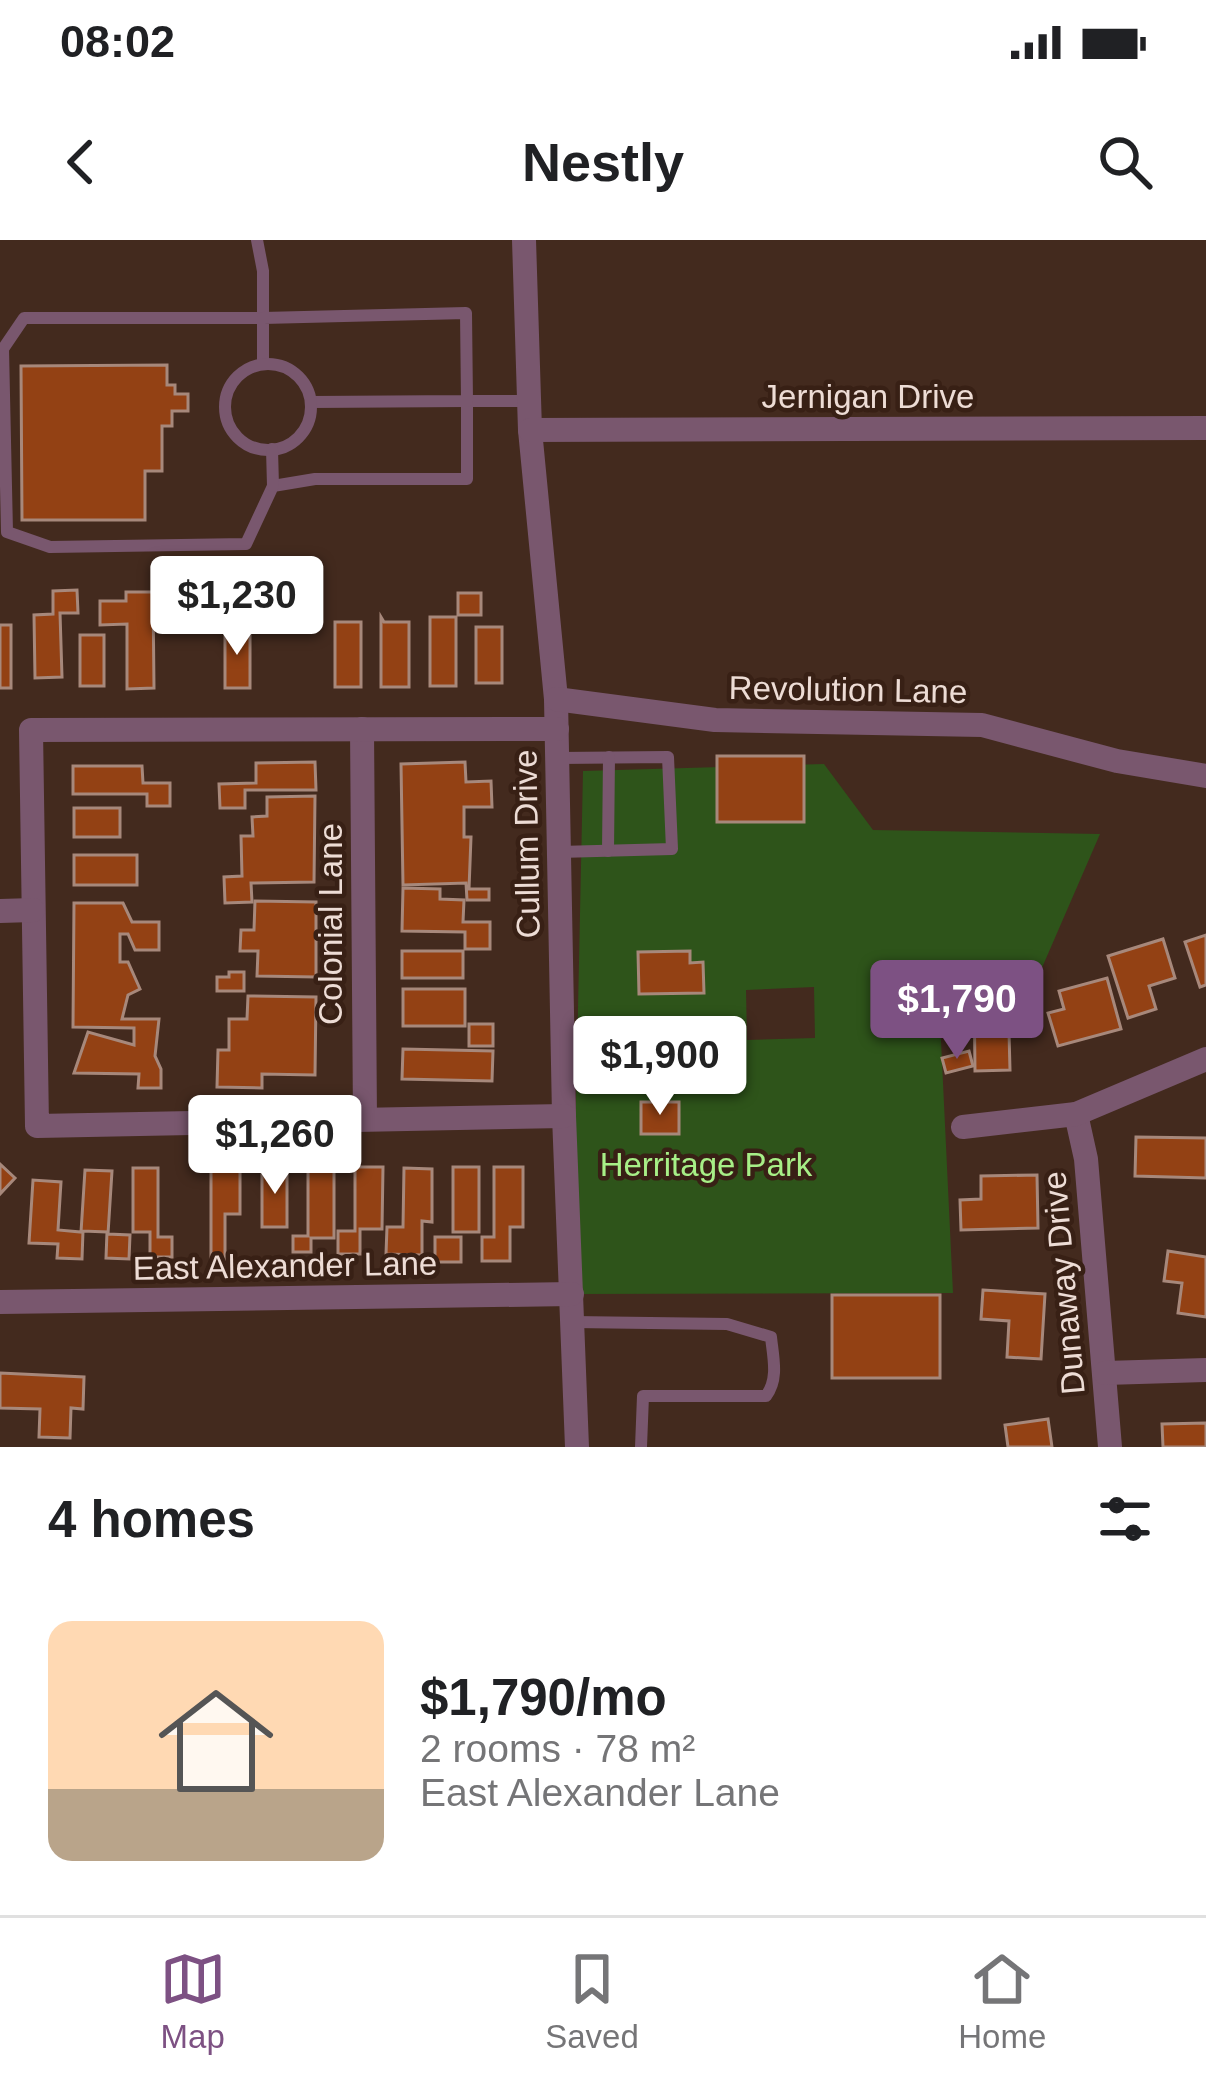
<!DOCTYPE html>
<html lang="en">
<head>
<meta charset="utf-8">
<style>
  body { margin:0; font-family:Arial,sans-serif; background:#f6f6f6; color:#202124; height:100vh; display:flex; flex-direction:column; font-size:45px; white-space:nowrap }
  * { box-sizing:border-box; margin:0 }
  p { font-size:39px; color:#757577 }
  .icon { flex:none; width:66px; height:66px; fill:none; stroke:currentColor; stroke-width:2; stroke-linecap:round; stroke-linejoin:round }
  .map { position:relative; height:1207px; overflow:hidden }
  .panel { display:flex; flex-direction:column; background:#fff; flex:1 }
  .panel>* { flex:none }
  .price { position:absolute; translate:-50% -102px; padding:0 27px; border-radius:12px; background:#fff; color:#222; font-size:39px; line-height:78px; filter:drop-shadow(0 3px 6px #0008) }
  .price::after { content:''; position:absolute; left:50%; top:72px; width:36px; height:27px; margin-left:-18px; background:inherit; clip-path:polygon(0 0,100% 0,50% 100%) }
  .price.on { background:#7d5183; color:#fff }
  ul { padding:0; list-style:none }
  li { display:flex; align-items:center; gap:36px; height:300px; padding:0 48px }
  li span { display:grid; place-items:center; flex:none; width:336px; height:240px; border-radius:24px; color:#555 }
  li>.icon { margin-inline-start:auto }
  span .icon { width:144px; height:144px; fill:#fffc; stroke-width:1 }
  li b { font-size:51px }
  h2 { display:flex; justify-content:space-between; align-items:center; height:144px; padding:0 48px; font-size:51px }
  .status { display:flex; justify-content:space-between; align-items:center; height:84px; padding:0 60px; background:#fff; direction:ltr }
  .status svg { height:33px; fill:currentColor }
  header { display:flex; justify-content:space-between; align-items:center; height:156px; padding:0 48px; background:#fff; font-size:54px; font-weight:700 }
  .menu { display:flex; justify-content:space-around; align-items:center; height:168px; border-top:3px solid #e0e0e0; background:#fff; font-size:33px; color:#757577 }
  .menu a { display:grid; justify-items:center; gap:6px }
  .menu .on { color:#7d5183 }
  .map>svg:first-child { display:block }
</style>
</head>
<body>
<div class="status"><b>08:02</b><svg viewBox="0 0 49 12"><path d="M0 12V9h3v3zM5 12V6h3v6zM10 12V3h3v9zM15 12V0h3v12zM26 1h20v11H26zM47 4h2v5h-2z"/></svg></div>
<header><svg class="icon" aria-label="back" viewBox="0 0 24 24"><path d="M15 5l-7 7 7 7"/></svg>Nestly<svg class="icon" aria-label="search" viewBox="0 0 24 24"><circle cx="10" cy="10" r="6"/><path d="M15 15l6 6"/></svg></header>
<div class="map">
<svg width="1206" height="1207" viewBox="0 0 1206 1207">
  <rect width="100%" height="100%" fill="#432a1e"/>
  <path fill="#2e541a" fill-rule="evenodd" d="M824,524L873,590L1100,594L1041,730L938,738L953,1053L572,1054L583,531ZM814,747L815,798L747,800L746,750Z"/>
  <g fill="#934114" stroke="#a7887b" stroke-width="3">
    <polygon points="167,125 167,145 175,145 175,154 188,154 188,171 172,171 172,186 162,186 162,231 145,231 145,280 22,280 21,126"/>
    <polygon points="77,350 78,373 60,373 62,437 35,438 34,375 53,374 53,351"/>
    <polygon points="126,352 153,352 154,448 127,449 127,384 100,385 100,361 126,361"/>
    <rect x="458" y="353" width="23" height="22"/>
    <polygon points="381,377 384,382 409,382 409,447 381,447"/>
    <rect x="430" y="377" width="26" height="69"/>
    <rect x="335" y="382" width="26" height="65"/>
    <rect x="0" y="385" width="11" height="63"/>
    <rect x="225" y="387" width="25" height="61"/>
    <rect x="476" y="387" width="26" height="56"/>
    <rect x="80" y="395" width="24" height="51"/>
    <rect x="717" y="516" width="87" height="66"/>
    <polygon points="315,522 316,550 245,550 245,568 220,568 219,544 256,543 256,523"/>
    <polygon points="465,522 466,542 491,541 492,567 464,567 464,597 471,597 469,649 489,649 489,660 467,660 466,643 403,645 401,524"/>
    <polygon points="73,526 142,526 143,543 170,543 170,566 147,566 147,554 73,554"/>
    <polygon points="315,556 314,642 251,643 252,662 225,663 224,637 242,636 241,596 253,596 252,577 267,576 267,557"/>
    <rect x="74" y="568" width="46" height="29"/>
    <rect x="74" y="615" width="63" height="30"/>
    <polygon points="403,648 440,649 440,659 464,660 463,682 490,682 490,709 465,709 465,692 402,691"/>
    <polygon points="255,661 316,662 316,737 257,736 258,711 240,711 241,690 254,690"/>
    <polygon points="74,663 123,663 132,682 159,682 159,710 135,710 128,694 120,694 120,722 128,722 140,749 128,755 122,779 159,779 155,816 161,829 161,848 138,848 139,834 74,833 88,792 134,805 134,788 73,787"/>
    <polygon points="1206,695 1206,745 1200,747 1185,702"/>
    <polygon points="1163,699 1175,738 1149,746 1156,769 1128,778 1108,716"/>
    <rect x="402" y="711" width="61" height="27"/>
    <polygon points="690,711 690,723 703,722 704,753 639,754 638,712"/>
    <polygon points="229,732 244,732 244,751 217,751 217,737 229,737"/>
    <polygon points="1107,738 1121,789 1058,806 1048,773 1064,769 1059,751"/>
    <polygon points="998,741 999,753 1027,753 1028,791 1009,792 1010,830 975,831 974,742"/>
    <rect x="403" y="749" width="62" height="37"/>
    <polygon points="248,756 316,757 315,835 262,834 262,848 217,847 218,810 229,810 229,779 247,779"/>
    <rect x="469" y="784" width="24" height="22"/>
    <polygon points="403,809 493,811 492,841 402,839"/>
    <polygon points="969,811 973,826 946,833 942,818"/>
    <rect x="641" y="862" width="38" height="32"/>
    <polygon points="1136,897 1206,898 1206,938 1135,936"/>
    <polygon points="0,924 15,938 0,954"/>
    <rect x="262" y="927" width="25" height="60"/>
    <polygon points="308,927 334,927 334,998 311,998 311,1012 293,1012 293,996 308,996"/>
    <polygon points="355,927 383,927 382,989 360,989 360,1014 338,1014 338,991 355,991"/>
    <rect x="453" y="927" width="26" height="65"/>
    <polygon points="494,927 523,927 523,987 510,987 510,1021 482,1021 482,997 494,997"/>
    <polygon points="133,928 158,928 158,997 172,997 172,1017 150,1017 150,992 133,992"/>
    <polygon points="211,928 240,928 240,974 225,974 225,1022 211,1022"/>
    <polygon points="404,928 432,929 432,982 422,981 422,1015 386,1014 387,987 403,987"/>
    <polygon points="85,930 112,931 108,994 130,995 129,1019 106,1018 107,992 83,991 82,1019 57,1018 58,1004 29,1003 33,940 61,942 58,990 81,992"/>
    <polygon points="1037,935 1038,988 961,990 960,960 981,959 981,936"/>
    <rect x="435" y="997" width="26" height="25"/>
    <polygon points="1168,1011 1206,1017 1206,1077 1178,1073 1182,1043 1164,1041"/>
    <polygon points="983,1050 1045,1054 1041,1119 1007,1117 1009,1081 981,1079"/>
    <rect x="832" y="1055" width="108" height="83"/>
    <polygon points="0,1133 84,1137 83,1169 71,1168 70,1198 39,1197 40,1169 0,1168"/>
    <polygon points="1048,1179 1052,1207 1008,1207 1005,1185"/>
    <polygon points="1206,1183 1206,1207 1163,1207 1162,1184"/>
  </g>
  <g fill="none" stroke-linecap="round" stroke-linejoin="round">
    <g stroke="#79576e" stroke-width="12">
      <polyline points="257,0 263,31 263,78 24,78 3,109 7,292 50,307 246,304 273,246 315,239 467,239 467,161 528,161"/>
      <polyline points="263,124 263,78 466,73 467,161 311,162"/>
      <circle cx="268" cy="167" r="43"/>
      <polyline points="272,209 273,246"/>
      <polyline points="558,518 668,517 672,609 559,612"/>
      <polyline points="608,611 609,517"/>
      <path d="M573,1082L727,1084L771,1097C773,1117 779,1139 766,1156H643L641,1207"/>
    </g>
    <g stroke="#79576e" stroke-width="24">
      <polyline points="524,0 530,190 556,459 564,876 577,1207"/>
      <polyline points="530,190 1206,188"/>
      <polyline points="556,459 715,480 982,485 1117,521 1206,536"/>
      <polyline points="362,489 365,879"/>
      <polyline points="557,489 31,490 37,886 564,876"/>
      <polyline points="0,671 33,670"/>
      <polyline points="1076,874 1086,919 1110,1207"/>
      <polyline points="963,887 1076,874 1206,819"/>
      <polyline points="0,1062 572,1054"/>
      <polyline points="1105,1133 1206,1130"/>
    </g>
  </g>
  <g text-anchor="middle" stroke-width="9" stroke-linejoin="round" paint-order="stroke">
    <g font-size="33" fill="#eddcd5" stroke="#382015">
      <text x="868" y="168">Jernigan Drive</text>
      <text transform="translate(848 449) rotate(1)" y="12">Revolution Lane</text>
      <text transform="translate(526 604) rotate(-91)" y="12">Cullum Drive</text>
      <text transform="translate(330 684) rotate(-90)" y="12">Colonial Lane</text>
      <text transform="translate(285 1025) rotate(-1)" y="12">East Alexander Lane</text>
      <text transform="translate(1063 1043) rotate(-95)" y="12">Dunaway Drive</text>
    </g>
    <g font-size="33" fill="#a7ef87" stroke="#382015">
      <text x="706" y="936">Herritage Park</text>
    </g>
  </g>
</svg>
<b class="price" style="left:237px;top:418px">$1,230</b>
<b class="price on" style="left:957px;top:822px">$1,790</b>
<b class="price" style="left:660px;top:878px">$1,900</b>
<b class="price" style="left:275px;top:957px">$1,260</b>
</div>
<section class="panel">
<h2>4 homes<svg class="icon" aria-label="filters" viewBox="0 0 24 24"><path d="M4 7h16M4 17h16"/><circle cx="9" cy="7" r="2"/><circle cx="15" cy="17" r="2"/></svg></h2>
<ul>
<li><span style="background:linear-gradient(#ffd9b3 70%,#b9a48a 0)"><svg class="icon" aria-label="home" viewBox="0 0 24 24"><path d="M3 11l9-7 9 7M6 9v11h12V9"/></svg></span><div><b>$1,790/mo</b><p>2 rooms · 78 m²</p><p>East Alexander Lane</p></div></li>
</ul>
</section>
<nav class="menu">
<a class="on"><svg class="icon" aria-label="map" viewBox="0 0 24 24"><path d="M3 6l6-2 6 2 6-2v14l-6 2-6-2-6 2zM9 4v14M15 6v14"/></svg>Map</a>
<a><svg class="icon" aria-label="saved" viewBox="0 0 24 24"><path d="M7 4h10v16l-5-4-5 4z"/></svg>Saved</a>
<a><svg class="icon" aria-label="home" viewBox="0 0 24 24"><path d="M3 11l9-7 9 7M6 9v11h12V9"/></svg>Home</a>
</nav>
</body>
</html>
